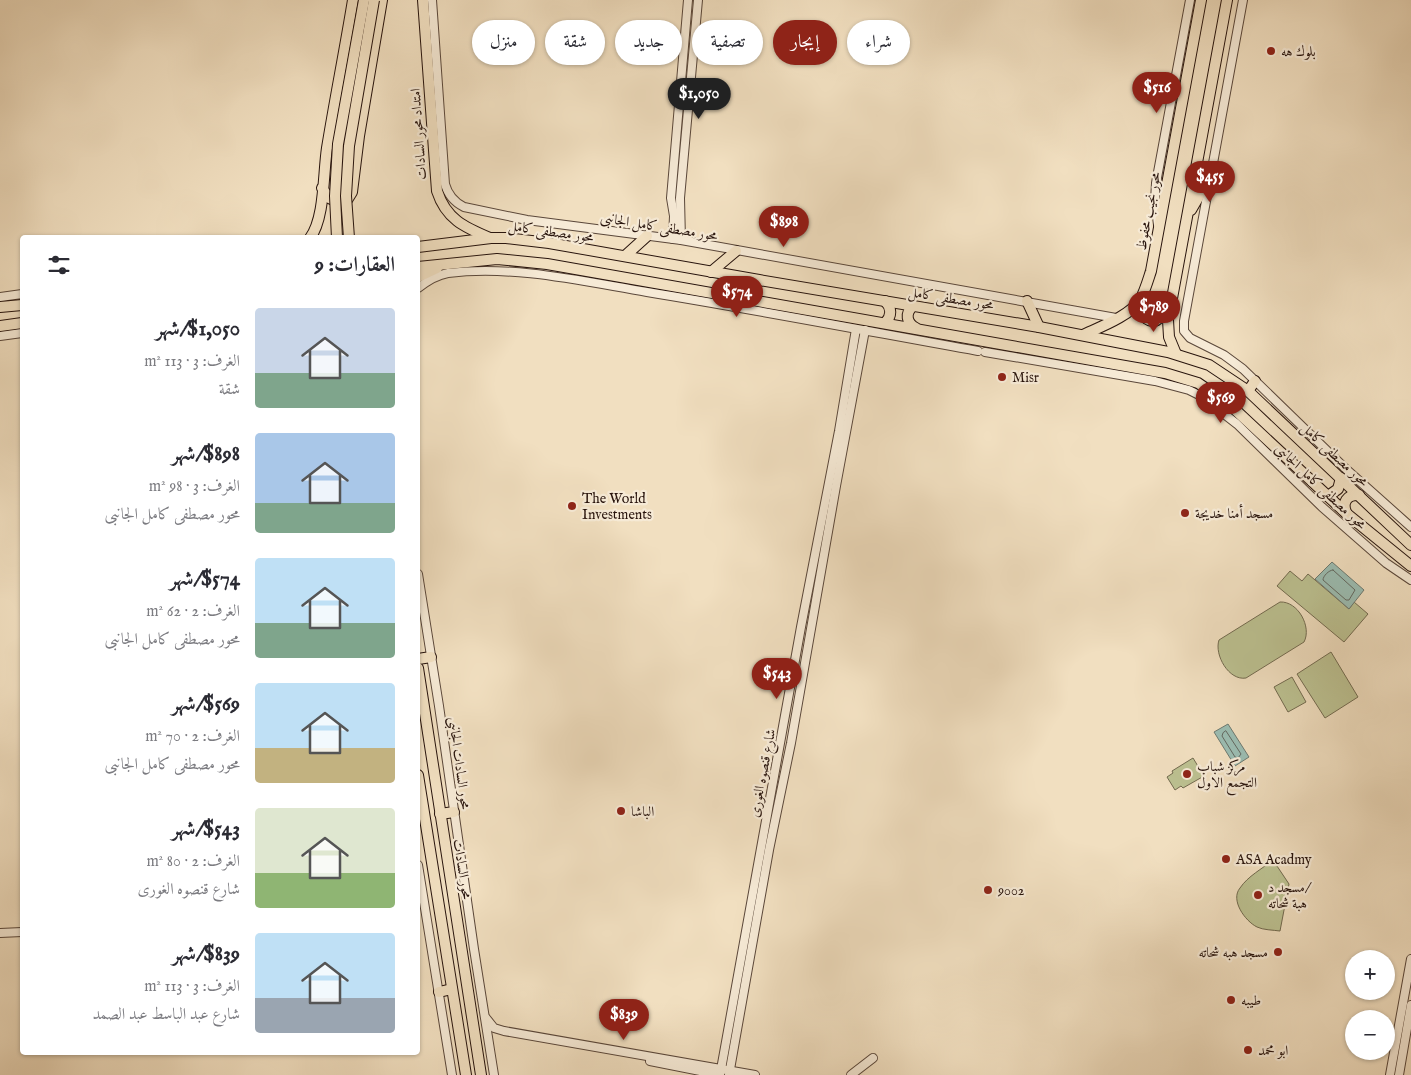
<!DOCTYPE html>
<html lang="ar">
<head>
<meta charset="utf-8">
<style>
  body { margin:0; font-family:"IM FELL English",Amiri,serif; background:#f2f2f3; color:#2b2b33; direction:rtl; height:100vh; display:flex; flex-direction:column; font-size:19px; white-space:nowrap }
  * { box-sizing:border-box; margin:0 }
  p { font-size:16px; color:#7c7c81 }
  .icon { flex:none; width:28px; height:28px; fill:none; stroke:currentColor; stroke-width:2; stroke-linecap:round; stroke-linejoin:round }
  .map { position:relative; flex:1; overflow:hidden; direction:ltr }
  .details { position:absolute; left:20px; top:235px; width:400px; height:820px; display:flex; flex-direction:column; background:#fff; border-radius:5px; box-shadow:0 1px 4px #0004; direction:rtl }
  .details>* { flex:none }
  .banner { position:absolute; left:435px; top:20px; width:475px; height:45px; direction:rtl; display:flex; gap:10px }
  .buttons { position:absolute; left:1345px; top:950px; display:grid; gap:10px }
  .buttons a { display:grid; place-items:center; width:50px; height:50px; border-radius:50%; background:#fff; box-shadow:0 1px 4px #0004; font-size:25px }
  .price { position:absolute; translate:-50% -42px; padding:0 11px; border-radius:18px; background:#8f2418; color:#fff; font-size:16px; line-height:32px; filter:drop-shadow(0 1px 2px #0008) }
  .price::after { content:''; position:absolute; left:50%; top:30px; width:15px; height:11px; margin-left:-8px; background:inherit; clip-path:polygon(0 0,100% 0,50% 100%) }
  .price.on { background:#222; color:#fff }
  ul { padding:0; list-style:none }
  li { display:flex; align-items:center; gap:15px; height:125px; padding:0 25px }
  li span { display:grid; place-items:center; flex:none; width:140px; height:100px; border-radius:5px; color:#555 }
  li>.icon { margin-inline-start:auto }
  span .icon { width:60px; height:60px; fill:#fffc; stroke-width:1 }
  li b { font-size:21px }
  h2 { display:flex; justify-content:space-between; align-items:center; height:60px; padding:0 25px; font-size:21px }
  .tag { padding:0 18px; border-radius:22px; background:#fff; box-shadow:0 1px 4px #0004; font-size:18px; line-height:45px }
  .tag.on { background:#8f2418; color:#fff }
  .map>svg:first-child { display:block }
</style>
</head>
<body>
<div class="map">
<svg width="1411" height="1075" viewBox="0 0 1411 1075">
  <rect width="100%" height="100%" fill="#f1dfc0"/>
  <filter id="stains"><feTurbulence type="fractalNoise" baseFrequency=".004" numOctaves="4"/><feColorMatrix values="0 0 0 0 .2 0 0 0 0 .09 0 0 0 0 .02 0 0 0 .5 -.17"/></filter>
  <radialGradient id="worn" r=".72"><stop offset=".6" stop-color="#630" stop-opacity="0"/><stop offset="1" stop-color="#630" stop-opacity=".3"/></radialGradient>
  <g fill="#bcc191" stroke="#726a4f">
    <polygon points="1290,571 1302,581 1308,574 1349,609 1354,602 1368,614 1344,642 1277,586"/>
    <path d="M1280,602C1298,601 1312,627 1304,642L1246,678C1229,681 1214,655 1219,640Z"/>
    <polygon points="1331,652 1358,697 1325,718 1297,674"/>
    <polygon points="1292,677 1306,702 1288,712 1274,687"/>
    <polygon points="1193,758 1204,776 1183,788 1181,786 1175,790 1167,777 1173,773 1172,771"/>
    <path d="M1273,860L1289,884L1280,931C1273,930 1263,930 1257,927C1245,921 1230,900 1240,888C1248,876 1262,869 1273,860Z"/>
  </g>
  <g fill="#9bbdb2" stroke="#6d7970">
    <polygon points="1332,562 1364,590 1349,609 1315,579"/>
    <polygon points="1228,724 1249,757 1235,766 1214,732"/>
  </g>
  <g fill="none" stroke-linecap="round" stroke-linejoin="round">
    <g stroke="#626860" stroke-width="1">
      <path d="M1333,570L1355,590L1349,600H1346L1323,580C1323,576 1329,570 1333,570Z"/>
      <polygon points="1226,731 1241,754 1238,758 1235,757 1222,736 1223,733"/>
    </g>
    <defs>
      <g id="minor">
        <path d="M432,0L445,184C448,195 454,202 464,207L527,220L681,240L1116,318"/>
        <polyline points="1243,0 1184,321 1184,331 1190,338 1224,355 1243,369 1346,469 1411,527"/>
        <polyline points="1158,225 1155,201 1156,183 1190,0"/>
        <polyline points="673,239 674,216 671,198 688,0"/>
        <polyline points="681,240 680,198 698,0"/>
        <path d="M418,288C427,281 436,275 448,273C514,265 581,281 647,292C757,310 867,331 978,351"/>
        <polyline points="0,297 22,294"/>
        <polyline points="0,336 22,333"/>
        <polyline points="985,352 1155,381 1189,390 1201,396 1237,424 1322,507 1386,563 1411,580"/>
        <polyline points="418,574 439,706 474,949 494,1075"/>
        <polyline points="418,865 452,1075"/>
        <polyline points="0,933 22,932"/>
        <polyline points="486,1018 494,1028 504,1031 755,1075"/>
        <polyline points="650,1061 720,1075"/>
        <polyline points="720,1075 801,627 839,431 856,329"/>
        <polyline points="729,1075 769,850 791,743 836,486 865,330"/>
        <polyline points="851,1075 873,1058"/>
        <polyline points="1390,1075 1411,959"/>
        <polyline points="1399,1075 1411,1005"/>
      </g>
      <g id="major">
        <path d="M423,0L437,191C446,219 464,227 490,238"/>
        <polyline points="322,188 329,198 338,202 347,200 352,192 359,136 382,0"/>
        <polyline points="1191,210 1210,177"/>
        <path d="M310,238C325,218 323,174 327,148C335,99 345,49 353,0"/>
        <polyline points="418,247 491,238 506,238 549,243 759,280 1039,327 1168,352 1209,365 1248,391 1411,545"/>
        <polyline points="625,256 647,236"/>
        <polyline points="418,267 497,259 547,264 1165,373 1198,383 1230,405 1347,514 1411,566"/>
        <polyline points="711,272 736,251"/>
        <polyline points="418,277 437,268"/>
        <path d="M1143,296C1143,301 1142,307 1142,312C1143,315 1144,317 1147,319C1159,328 1164,308 1167,301"/>
        <path d="M885,301C892,308 892,316 885,323"/>
        <polyline points="1027,301 1039,327"/>
        <path d="M913,306C905,313 906,323 916,328"/>
        <polyline points="0,307 22,305"/>
        <polyline points="0,326 22,323"/>
        <path d="M1083,335C1100,327 1130,316 1140,300C1145,291 1148,280 1151,271L1201,0"/>
        <polyline points="1176,354 1169,337 1168,320 1227,0"/>
        <polyline points="1248,391 1255,381"/>
        <polyline points="1328,496 1338,489 1341,478"/>
        <path d="M1347,514C1341,503 1347,494 1359,495"/>
        <polyline points="418,659 431,657"/>
        <polyline points="418,668 481,1075"/>
        <polyline points="418,775 466,1075"/>
        <polyline points="440,814 454,812"/>
        <polyline points="439,992 452,989"/>
      </g>
    </defs>
    <use href="#minor" stroke="#5a473a" stroke-width="10"/>
    <use href="#major" stroke="#28140d" stroke-width="12"/>
    <use href="#minor" stroke="#f6ead6" stroke-width="8"/>
    <use href="#major" stroke="#f1dfc0" stroke-width="10"/>
    <defs>
      <g id="major-bridge">
        <polyline points="337,238 335,196 338,144 364,0"/>
        <polyline points="349,238 346,196 349,146 374,0"/>
      </g>
    </defs>
    <use href="#major-bridge" stroke="#28140d" stroke-width="12" stroke-linecap="butt"/>
    <use href="#major-bridge" stroke="#f1dfc0" stroke-width="10"/>
  </g>
  <g fill="#8f2418" stroke="#f6ead6" stroke-width="2">
    <circle cx="1271" cy="51" r="5"/>
    <circle cx="1002" cy="377" r="5"/>
    <circle cx="572" cy="506" r="5"/>
    <circle cx="1185" cy="513" r="5"/>
    <circle cx="1187" cy="774" r="5"/>
    <circle cx="621" cy="811" r="5"/>
    <circle cx="1226" cy="859" r="5"/>
    <circle cx="988" cy="890" r="5"/>
    <circle cx="1258" cy="895" r="5"/>
    <circle cx="1278" cy="952" r="5"/>
    <circle cx="1231" cy="1000" r="5"/>
    <circle cx="1248" cy="1050" r="5"/>
  </g>
  <g text-anchor="middle" stroke-width="4.5" stroke-linejoin="round" paint-order="stroke">
    <g font-size="14" fill="#28140d" stroke="#f6ead6" text-anchor="start">
      <text x="1281" y="56">بلوك هه</text>
      <text x="1012" y="382">Misr</text>
      <text x="582" y="503">The World<tspan x="582" dy="16">Investments</tspan></text>
      <text x="1195" y="518">مسجد أمنا خديجة</text>
      <text x="1197" y="771">مركز شباب<tspan x="1197" dy="16">التجمع الاول</tspan></text>
      <text x="631" y="816">الباشا</text>
      <text x="1236" y="864">ASA Acadmy</text>
      <text x="1268" y="892">مسجد د/<tspan x="1268" dy="16">هبة شحاته</tspan></text>
      <text x="998" y="895">9002</text>
      <text x="1268" y="957" text-anchor="end">مسجد هبه شحاته</text>
      <text x="1241" y="1005">طيبه</text>
      <text x="1258" y="1055">ابو محمد</text>
    </g>
    <g font-size="14" fill="#28140d" stroke="#f6ead6">
      <text transform="translate(418 134) rotate(-94)" y="5">امتداد محور السادات</text>
      <text transform="translate(1148 211) rotate(-79)" y="5">محور نجيب محفوظ</text>
      <text transform="translate(659 226) rotate(9)" y="5">محور مصطفى كامل الجانبى</text>
      <text transform="translate(551 231) rotate(8)" y="5">محور مصطفى كامل</text>
      <text transform="translate(951 298) rotate(9)" y="5">محور مصطفى كامل</text>
      <text transform="translate(1335 454) rotate(43)" y="5">محور مصطفى كامل</text>
      <text transform="translate(1321 486) rotate(43)" y="5">محور مصطفى كامل الجانبى</text>
      <text transform="translate(460 763) rotate(82)" y="5">محور السادات الجانبى</text>
      <text transform="translate(762 773) rotate(-79)" y="5">شارع قنصوه الغورى</text>
      <text transform="translate(463 869) rotate(81)" y="5">محور السادات</text>
    </g>
  </g>
  <rect width="100%" height="100%" filter="url(#stains)"/>
  <rect width="100%" height="100%" fill="url(#worn)"/>
</svg>
<div class="buttons">
<a>+</a>
<a>−</a>
</div>
<b class="price" style="left:1157px;top:114px">$516</b>
<b class="price on" style="left:699px;top:120px">$1,050</b>
<b class="price" style="left:1210px;top:203px">$455</b>
<b class="price" style="left:784px;top:248px">$898</b>
<b class="price" style="left:737px;top:318px">$574</b>
<b class="price" style="left:1154px;top:333px">$789</b>
<b class="price" style="left:1221px;top:424px">$569</b>
<b class="price" style="left:777px;top:700px">$543</b>
<b class="price" style="left:624px;top:1041px">$839</b>
<div class="banner">
<a class="tag">شراء</a>
<a class="tag on">إيجار</a>
<a class="tag">تصفية</a>
<a class="tag">جديد</a>
<a class="tag">شقة</a>
<a class="tag">منزل</a>
</div>
<section class="details">
<h2>العقارات: 9<svg class="icon" aria-label="filters" viewBox="0 0 24 24"><path d="M4 7h16M4 17h16"/><circle cx="9" cy="7" r="2"/><circle cx="15" cy="17" r="2"/></svg></h2>
<ul>
<li><span style="background:linear-gradient(#c9d6e8 65%,#7fa58c 0)"><svg class="icon" aria-label="home" viewBox="0 0 24 24"><path d="M3 11l9-7 9 7M6 9v11h12V9"/></svg></span><div><b>$1,050/شهر</b><p>الغرف: 3 · 113 m²</p><p>شقة</p></div></li>
<li><span style="background:linear-gradient(#a9c7e8 70%,#7fa58c 0)"><svg class="icon" aria-label="home" viewBox="0 0 24 24"><path d="M3 11l9-7 9 7M6 9v11h12V9"/></svg></span><div><b>$898/شهر</b><p>الغرف: 3 · 98 m²</p><p>محور مصطفى كامل الجانبى</p></div></li>
<li><span style="background:linear-gradient(#bfe0f5 65%,#7fa58c 0)"><svg class="icon" aria-label="home" viewBox="0 0 24 24"><path d="M3 11l9-7 9 7M6 9v11h12V9"/></svg></span><div><b>$574/شهر</b><p>الغرف: 2 · 62 m²</p><p>محور مصطفى كامل الجانبى</p></div></li>
<li><span style="background:linear-gradient(#bfe0f5 65%,#c2b280 0)"><svg class="icon" aria-label="home" viewBox="0 0 24 24"><path d="M3 11l9-7 9 7M6 9v11h12V9"/></svg></span><div><b>$569/شهر</b><p>الغرف: 2 · 70 m²</p><p>محور مصطفى كامل الجانبى</p></div></li>
<li><span style="background:linear-gradient(#dfe7d0 65%,#8fb573 0)"><svg class="icon" aria-label="home" viewBox="0 0 24 24"><path d="M3 11l9-7 9 7M6 9v11h12V9"/></svg></span><div><b>$543/شهر</b><p>الغرف: 2 · 80 m²</p><p>شارع قنصوه الغورى</p></div></li>
<li><span style="background:linear-gradient(#bfe0f5 65%,#9aa5b1 0)"><svg class="icon" aria-label="home" viewBox="0 0 24 24"><path d="M3 11l9-7 9 7M6 9v11h12V9"/></svg></span><div><b>$839/شهر</b><p>الغرف: 3 · 113 m²</p><p>شارع عبد الباسط عبد الصمد</p></div></li>
</ul>
</section>
</div>
</body>
</html>
